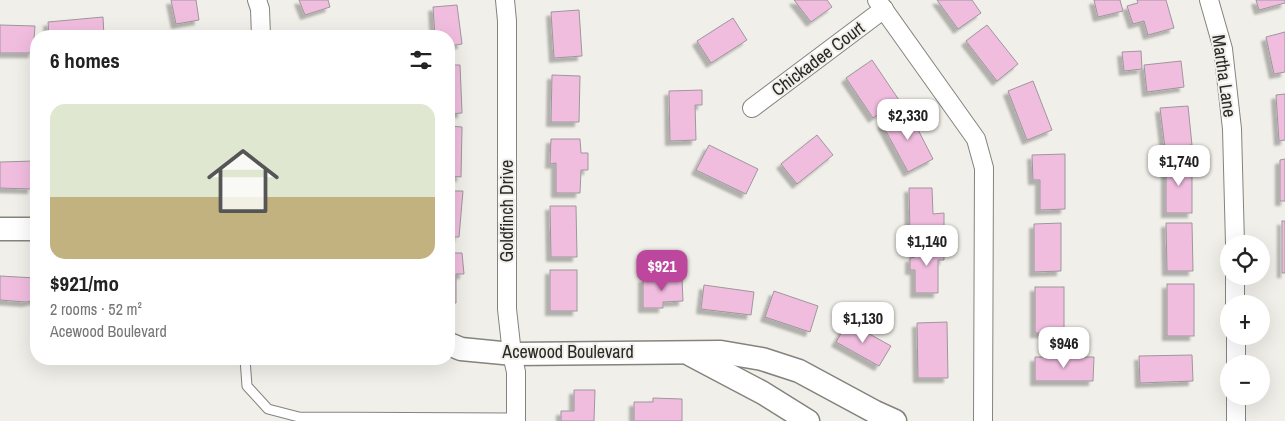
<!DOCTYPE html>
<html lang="en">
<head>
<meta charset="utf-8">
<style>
  body { margin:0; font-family:"Archivo Narrow",sans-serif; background:#f6f6f6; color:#222; height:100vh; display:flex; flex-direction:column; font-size:19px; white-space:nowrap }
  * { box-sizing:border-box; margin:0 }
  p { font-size:16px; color:#767676 }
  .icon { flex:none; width:28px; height:28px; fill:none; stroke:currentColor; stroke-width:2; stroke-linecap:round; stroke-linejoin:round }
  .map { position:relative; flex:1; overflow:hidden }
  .panel { position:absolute; left:30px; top:30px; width:425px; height:335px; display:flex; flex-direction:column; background:#fff; border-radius:20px; box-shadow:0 5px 20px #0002 }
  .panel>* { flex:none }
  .controls { position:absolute; left:1220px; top:235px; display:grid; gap:10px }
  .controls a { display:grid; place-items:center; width:50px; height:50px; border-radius:50%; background:#fff; box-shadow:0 5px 20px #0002; font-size:25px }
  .price { position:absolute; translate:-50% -42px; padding:0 11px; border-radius:10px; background:#fff; color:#222; font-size:16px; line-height:32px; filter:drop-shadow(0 1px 2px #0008) }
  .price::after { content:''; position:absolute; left:50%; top:30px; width:15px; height:11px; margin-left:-8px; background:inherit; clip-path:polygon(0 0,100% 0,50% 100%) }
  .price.selected { background:#bd479d; color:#fff }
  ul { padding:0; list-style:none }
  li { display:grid; align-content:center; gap:10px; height:265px; padding:0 20px }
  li+li { border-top:1px solid #e0e0e0 }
  li span { display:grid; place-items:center; height:155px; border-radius:15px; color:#555 }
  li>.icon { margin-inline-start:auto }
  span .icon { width:90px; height:90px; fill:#fffc; stroke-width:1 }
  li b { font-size:21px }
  h2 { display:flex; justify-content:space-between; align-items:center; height:60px; padding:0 20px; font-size:21px }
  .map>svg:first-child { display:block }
</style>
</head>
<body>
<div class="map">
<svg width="1285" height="421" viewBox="0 0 1285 421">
  <defs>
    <filter id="shadow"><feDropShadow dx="-4.5" dy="4.5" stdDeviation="1" flood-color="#0004"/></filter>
  </defs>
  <rect width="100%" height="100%" fill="#f0efe9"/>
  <g fill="#f1bddf" stroke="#9d979b" filter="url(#shadow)">
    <polygon points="171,0 196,0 199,20 176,24"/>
    <polygon points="299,0 328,0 330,7 305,15"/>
    <polygon points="794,0 827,0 832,7 811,22"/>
    <polygon points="937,0 972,0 981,13 958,29"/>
    <polygon points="1094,0 1120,0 1123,11 1098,17"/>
    <polygon points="1137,0 1166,0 1174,28 1148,35 1144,21 1133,24 1127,6 1138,3"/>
    <polygon points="1256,0 1285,0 1285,3 1259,10"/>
    <polygon points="457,5 462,44 449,46 449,36 435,36 433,7"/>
    <polygon points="579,10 582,56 554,58 551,12"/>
    <polygon points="103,17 104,36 49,36 48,22"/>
    <polygon points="733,18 747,40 711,63 697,41"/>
    <polygon points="0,25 35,26 33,53 0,53"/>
    <polygon points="987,25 1018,64 997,81 966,41"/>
    <polygon points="1285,32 1285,72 1274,74 1266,37"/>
    <polygon points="1141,51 1142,69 1124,71 1122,52"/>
    <polygon points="872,60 899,100 873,118 846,78"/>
    <polygon points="1181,61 1184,87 1147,92 1144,65"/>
    <polygon points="449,65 460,65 462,113 449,114"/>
    <polygon points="552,75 580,76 579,122 551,122"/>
    <polygon points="1033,81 1052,130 1027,140 1008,91"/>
    <polygon points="702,90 702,105 695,105 696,140 670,141 669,91"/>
    <polygon points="1285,94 1285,140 1279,141 1276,95"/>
    <polygon points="1188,106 1192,145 1165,148 1160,108"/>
    <polygon points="908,110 933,159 908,172 882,124"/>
    <polygon points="449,126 462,127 461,177 449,176"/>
    <polygon points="817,135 833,155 797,184 781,164"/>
    <polygon points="551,139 580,139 581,153 588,153 588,170 581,170 580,193 556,193 556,163 550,164"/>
    <polygon points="709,145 758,169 746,194 696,170"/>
    <polygon points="1065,154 1065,209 1040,210 1040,180 1033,180 1032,155"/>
    <polygon points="1285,159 1285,201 1280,201 1280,160"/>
    <polygon points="34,161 32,189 0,188 0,162"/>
    <rect x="1166" y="161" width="26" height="52"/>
    <polygon points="909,188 932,188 933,214 944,213 944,233 910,234"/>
    <polygon points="449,191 463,191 459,237 449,237"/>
    <polygon points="550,206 576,206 577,257 551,257"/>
    <rect x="1282" y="221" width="3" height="52"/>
    <polygon points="1061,223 1061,271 1034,272 1034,224"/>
    <polygon points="1166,223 1192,223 1193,271 1167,271"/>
    <polygon points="914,245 944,245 944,260 938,260 938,293 915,293 915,270 910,270 910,258 915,257"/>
    <polygon points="449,253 462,253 464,274 456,274 456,303 449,303"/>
    <rect x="550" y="270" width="27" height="41"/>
    <polygon points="0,276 36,278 36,300 26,302 0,300"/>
    <polygon points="643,278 682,278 683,301 663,302 663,308 643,308"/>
    <rect x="1167" y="284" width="27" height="52"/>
    <polygon points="704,285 754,292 751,315 701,309"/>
    <rect x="1035" y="287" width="29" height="46"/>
    <polygon points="774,291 818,306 810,332 765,317"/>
    <polygon points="848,322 891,346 879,366 836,342"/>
    <polygon points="947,322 948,378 918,378 917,323"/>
    <polygon points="1192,355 1193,381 1140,383 1139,356"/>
    <polygon points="1035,357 1094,357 1093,381 1035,381"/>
    <polygon points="574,390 595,390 594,421 561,421 561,411 574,411"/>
    <polygon points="653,398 682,399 682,421 634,421 634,402 653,402"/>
  </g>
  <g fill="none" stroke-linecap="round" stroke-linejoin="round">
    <defs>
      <polyline id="service" points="245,359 247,386 268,409 299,417 516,418"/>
      <g id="minor">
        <polyline points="257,0 260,9 261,36"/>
        <polyline points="505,0 507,21 507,309 512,354 516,372 516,421"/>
        <polyline points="877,0 976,139 984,168 983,421"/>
        <polyline points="1209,0 1223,49 1232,129 1235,244"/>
        <polyline points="752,108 884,9"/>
        <polyline points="1235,276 1235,304"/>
        <polyline points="1236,336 1236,364"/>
        <polyline points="1236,396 1236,421"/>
      </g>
      <g id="tertiary">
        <polyline points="0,229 36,229"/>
        <polyline points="449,344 461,349 512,354 721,352 762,359 799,371 875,412 895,421"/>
        <polyline points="691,355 763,393 808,421"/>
      </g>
    </defs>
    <use href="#service" stroke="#84837d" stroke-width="11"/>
    <use href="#minor" stroke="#84837d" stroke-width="20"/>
    <use href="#tertiary" stroke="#84837d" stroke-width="25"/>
    <use href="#service" stroke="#fff" stroke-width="9"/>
    <use href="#minor" stroke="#fff" stroke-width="18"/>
    <use href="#tertiary" stroke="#fff" stroke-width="22"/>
  </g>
  <g text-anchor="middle" stroke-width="4" stroke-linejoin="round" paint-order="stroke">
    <g font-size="18" fill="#282826" stroke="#f0efe9">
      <text transform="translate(818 59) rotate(-37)" y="6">Chickadee Court</text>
      <text transform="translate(1224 76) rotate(82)" y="6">Martha Lane</text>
      <text transform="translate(507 211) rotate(-90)" y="6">Goldfinch Drive</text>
      <text x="568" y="358">Acewood Boulevard</text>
    </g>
  </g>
</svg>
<div class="controls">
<a><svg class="icon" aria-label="locate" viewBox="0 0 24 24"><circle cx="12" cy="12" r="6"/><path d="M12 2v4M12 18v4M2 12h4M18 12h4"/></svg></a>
<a>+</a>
<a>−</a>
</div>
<b class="price" style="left:908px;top:141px">$2,330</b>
<b class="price" style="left:1179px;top:187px">$1,740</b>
<b class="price" style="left:927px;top:267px">$1,140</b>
<b class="price selected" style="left:662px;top:292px">$921</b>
<b class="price" style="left:863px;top:344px">$1,130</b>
<b class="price" style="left:1064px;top:369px">$946</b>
<section class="panel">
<h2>6 homes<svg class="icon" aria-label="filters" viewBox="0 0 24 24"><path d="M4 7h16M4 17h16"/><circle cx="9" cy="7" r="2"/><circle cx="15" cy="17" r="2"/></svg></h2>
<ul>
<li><span style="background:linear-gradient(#dfe7d0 60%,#c2b280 0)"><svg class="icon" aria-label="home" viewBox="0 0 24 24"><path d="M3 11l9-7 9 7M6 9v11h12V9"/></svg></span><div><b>$921/mo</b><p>2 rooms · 52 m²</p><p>Acewood Boulevard</p></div></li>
</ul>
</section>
</div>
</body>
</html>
